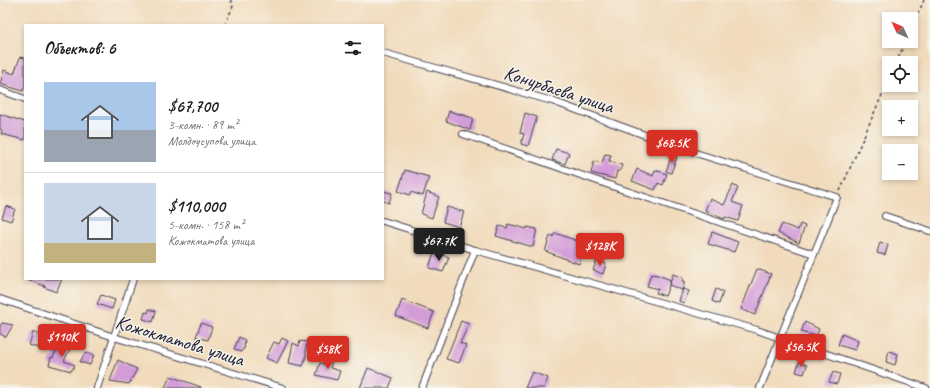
<!DOCTYPE html>
<html lang="ru">
<head>
<meta charset="utf-8">
<style>
  body { margin:0; font-family:Caveat,sans-serif; background:#f2f2f2; color:#202124; height:100vh; display:flex; flex-direction:column; font-size:15px; white-space:nowrap }
  * { box-sizing:border-box; margin:0 }
  p { font-size:13px; color:#757577 }
  .icon { flex:none; width:22px; height:22px; fill:none; stroke:currentColor; stroke-width:2; stroke-linecap:round; stroke-linejoin:round }
  .map { position:relative; flex:1; overflow:hidden }
  .details { position:absolute; left:24px; top:24px; width:360px; height:256px; display:flex; flex-direction:column; background:#fff; border-radius:0px; box-shadow:0 2px 6px #0003 }
  .details>* { flex:none }
  .needle { width:26px; rotate:314deg }
  .tools { position:absolute; left:882px; top:12px; display:grid; gap:8px }
  .tools a { display:grid; place-items:center; width:36px; height:36px; border-radius:0px; background:#fff; box-shadow:0 2px 6px #0003; font-size:20px }
  .price { position:absolute; translate:-50% -34px; padding:0 9px; border-radius:4px; background:#d93025; color:#fff; font-size:13px; line-height:26px; filter:drop-shadow(0 1px 2px #0008) }
  .price::after { content:''; position:absolute; left:50%; top:24px; width:12px; height:9px; margin-left:-6px; background:inherit; clip-path:polygon(0 0,100% 0,50% 100%) }
  .price.current { background:#222; color:#fff }
  ul { padding:0; list-style:none }
  li { display:flex; align-items:center; gap:12px; height:100px; padding:0 20px }
  li+li { border-top:1px solid #e0e0e0 }
  li span { display:grid; place-items:center; flex:none; width:112px; height:80px; border-radius:0px; color:#555 }
  li>.icon { margin-inline-start:auto }
  span .icon { width:48px; height:48px; fill:#fffc; stroke-width:1 }
  li b { font-size:17px }
  h2 { display:flex; justify-content:space-between; align-items:center; height:48px; padding:0 20px; font-size:17px }
  .map>svg:first-child { display:block }
</style>
</head>
<body>
<div class="map">
<svg width="930" height="388" viewBox="0 0 930 388">
  <rect width="100%" height="100%" fill="#f7f3e8"/>
  <filter id="ink" filterUnits="userSpaceOnUse"><feTurbulence type="fractalNoise" baseFrequency=".025" numOctaves="2"/><feDisplacementMap in="SourceGraphic" scale="8" xChannelSelector="R" yChannelSelector="G"/><feConvolveMatrix kernelMatrix="1 2 1 2 8 2 1 2 1" color-interpolation-filters="sRGB"/></filter>
  <filter id="wash" filterUnits="userSpaceOnUse"><feTurbulence type="fractalNoise" baseFrequency=".012" numOctaves="4" result="noise"/><feDisplacementMap in="SourceGraphic" scale="16" xChannelSelector="R" yChannelSelector="G"/><feGaussianBlur stdDeviation="0.9" result="paint"/><feColorMatrix in="noise" values="0 0 0 0 0 0 0 0 0 0 0 0 0 0 0 0 0 1.4 0 .05"/><feComposite in="paint" operator="in"/></filter>
  <g filter="url(#wash)">
    <rect width="100%" height="100%" fill="#f1dbbc"/>
    <g id="blocks">
      <g fill="#d39cd9">
        <polygon points="20,57 25,58 25,85 23,91 0,84 4,70 14,74"/>
        <polygon points="449,111 473,118 470,130 446,121"/>
        <polygon points="525,113 537,117 528,146 521,144 524,134 520,133"/>
        <polygon points="0,114 25,122 25,140 1,134 2,130 0,129"/>
        <polygon points="556,149 569,153 565,164 552,160"/>
        <polygon points="605,154 611,155 609,161 622,165 620,171 617,171 615,179 591,173 594,161 602,163"/>
        <polygon points="672,155 677,157 671,173 666,171"/>
        <polygon points="637,169 653,176 655,170 667,174 663,185 658,183 655,190 632,181"/>
        <polygon points="405,170 429,177 423,196 411,192 410,195 398,191"/>
        <polygon points="733,185 738,188 732,202 743,206 738,221 725,217 724,219 705,210 710,199 724,205"/>
        <polygon points="383,191 392,193 389,203 383,201"/>
        <polygon points="427,192 439,197 432,218 421,214"/>
        <polygon points="6,206 15,209 11,221 2,218"/>
        <polygon points="447,207 464,212 459,227 443,222"/>
        <polygon points="508,224 527,229 527,227 537,229 533,247 496,236 499,226 507,228"/>
        <polygon points="782,224 798,230 800,224 805,226 799,243 778,233"/>
        <polygon points="712,232 738,242 734,252 708,244"/>
        <polygon points="555,233 586,244 579,264 545,251 550,236 553,237"/>
        <polygon points="880,242 888,245 885,255 877,253"/>
        <polygon points="434,252 449,257 443,272 429,268"/>
        <polygon points="597,260 606,264 603,274 593,270"/>
        <polygon points="757,269 771,274 755,315 741,309"/>
        <polygon points="651,274 658,275 671,280 665,296 656,293 658,289 647,286"/>
        <polygon points="673,274 683,278 682,281 685,282 682,290 669,285"/>
        <polygon points="28,279 62,279 56,292 44,287 45,286 27,280"/>
        <polygon points="683,289 689,291 684,303 679,301"/>
        <polygon points="716,289 723,292 719,304 712,301"/>
        <polygon points="101,295 115,300 112,309 97,304"/>
        <polygon points="402,300 434,312 428,328 396,316"/>
        <polygon points="149,309 156,311 153,322 143,319 145,312 148,313"/>
        <polygon points="461,321 469,324 460,343 466,345 459,363 446,359"/>
        <polygon points="805,322 819,329 816,336 801,332"/>
        <polygon points="2,323 13,325 6,337 0,334 0,326"/>
        <polygon points="201,323 212,327 208,340 196,337"/>
        <polygon points="33,332 43,337 38,348 29,345"/>
        <polygon points="842,334 858,341 855,350 838,345"/>
        <polygon points="239,337 245,340 244,349 243,349 241,352 234,349"/>
        <polygon points="282,338 288,341 277,363 266,358 274,342 279,344"/>
        <polygon points="300,341 308,342 306,347 306,356 303,366 289,363 293,343 299,346"/>
        <polygon points="60,342 71,347 64,361 75,365 71,371 49,365 51,357 53,358"/>
        <polygon points="889,351 898,354 895,365 886,362"/>
        <polygon points="85,353 94,355 90,365 80,362"/>
        <polygon points="327,356 333,358 330,368 340,371 337,380 316,375 320,363 324,364"/>
        <polygon points="118,360 137,369 129,384 110,381"/>
        <polygon points="799,362 807,365 804,374 796,372"/>
        <polygon points="368,368 393,378 389,388 360,388"/>
        <polygon points="532,372 548,378 544,388 525,388"/>
        <polygon points="833,372 840,374 837,384 829,382"/>
        <polygon points="170,376 201,387 201,388 165,388"/>
      </g>
    </g>
  </g>
  <g filter="url(#ink)">
    <use href="#blocks" fill-opacity="0" stroke="#413e4e" stroke-width="1"/>
    <g fill="none" stroke-linecap="round" stroke-linejoin="round">
      <defs>
        <g id="street">
          <polyline points="383,53 552,101 686,150 837,197 760,388"/>
          <polyline points="0,90 25,99"/>
          <polyline points="463,134 615,187 814,254"/>
          <polyline points="885,216 930,231"/>
          <polyline points="383,221 475,250 757,330 926,388"/>
          <polyline points="0,299 114,337 283,388"/>
          <polyline points="97,388 133,279"/>
          <polyline points="422,388 475,250"/>
        </g>
      </defs>
      <use href="#street" stroke="#413e4e" stroke-width="8"/>
      <g stroke="#413e4e" stroke-width="1.5" stroke-dasharray="3 3" stroke-linecap="butt">
        <polyline points="225,25 233,6 231,0"/>
        <polyline points="911,30 924,0"/>
        <polyline points="896,63 906,41"/>
        <polyline points="840,191 889,79"/>
      </g>
      <use href="#street" stroke="#fff" stroke-width="6"/>
    </g>
  </g>
  <g text-anchor="middle" stroke-width="3" stroke-linejoin="round" paint-order="stroke">
    <g font-size="20" fill="#22223b" stroke="#f7f3e8">
      <text transform="translate(559 89) rotate(18)" y="7">Конурбаева улица</text>
      <text transform="translate(180 340) rotate(17)" y="7">Кожокматова улица</text>
    </g>
  </g>
</svg>
<div class="tools">
<a><svg class="needle" viewBox="-14 -14 28 28"><path d="M0-13l5 13h-10z" fill="#e53935"/><path d="M0 13l5-13h-10z" fill="#757577"/></svg></a>
<a><svg class="icon" aria-label="locate" viewBox="0 0 24 24"><circle cx="12" cy="12" r="6"/><path d="M12 2v4M12 18v4M2 12h4M18 12h4"/></svg></a>
<a>+</a>
<a>−</a>
</div>
<b class="price" style="left:672px;top:164px">$68.5K</b>
<b class="price current" style="left:439px;top:262px">$67.7K</b>
<b class="price" style="left:600px;top:267px">$128K</b>
<b class="price" style="left:62px;top:358px">$110K</b>
<b class="price" style="left:801px;top:368px">$56.5K</b>
<b class="price" style="left:328px;top:370px">$58K</b>
<section class="details">
<h2>Объектов: 6<svg class="icon" aria-label="filters" viewBox="0 0 24 24"><path d="M4 7h16M4 17h16"/><circle cx="9" cy="7" r="2"/><circle cx="15" cy="17" r="2"/></svg></h2>
<ul>
<li><span style="background:linear-gradient(#a9c7e8 60%,#9aa5b1 0)"><svg class="icon" aria-label="home" viewBox="0 0 24 24"><path d="M3 11l9-7 9 7M6 9v11h12V9"/></svg></span><div><b>$67,700</b><p>3-комн. · 89 m²</p><p>Молдоусупова улица</p></div></li>
<li><span style="background:linear-gradient(#c9d6e8 75%,#c2b280 0)"><svg class="icon" aria-label="home" viewBox="0 0 24 24"><path d="M3 11l9-7 9 7M6 9v11h12V9"/></svg></span><div><b>$110,000</b><p>5-комн. · 158 m²</p><p>Кожокматова улица</p></div></li>
</ul>
</section>
</div>
</body>
</html>
